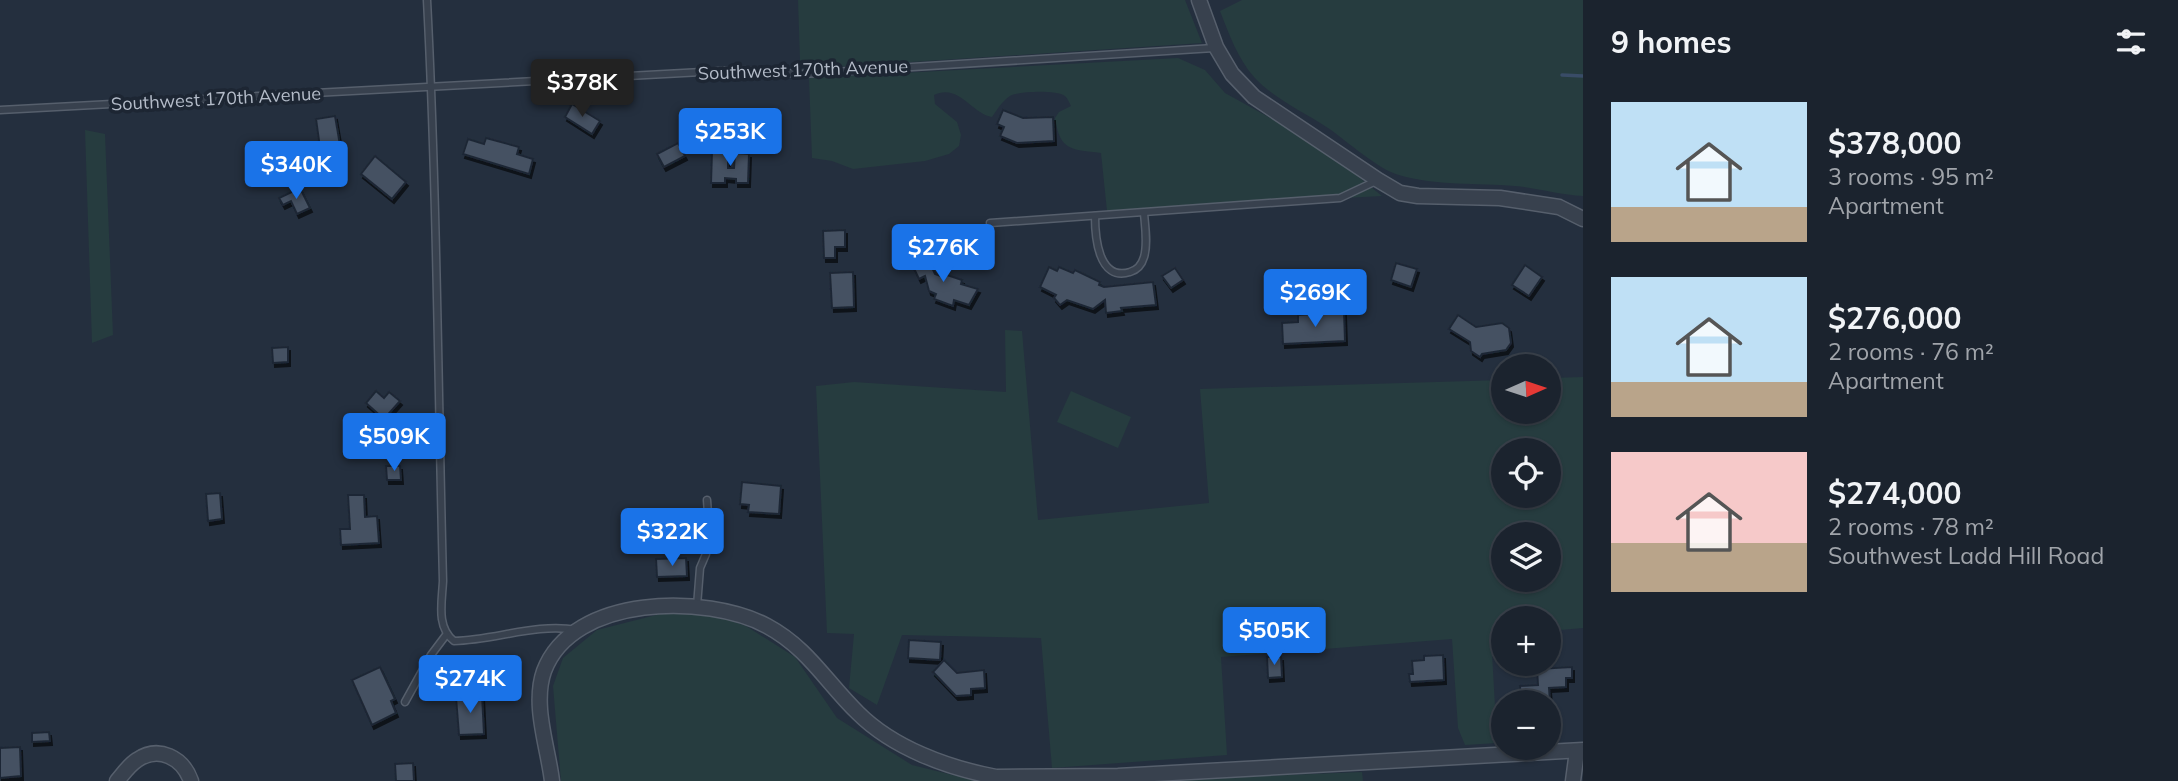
<!DOCTYPE html>
<html lang="en">
<head>
<meta charset="utf-8">
<style>
  body { margin:0; font-family:Mulish,sans-serif; background:#242b36; color:#f1f3f6; height:100vh; display:flex; flex-direction:column; font-size:26px; white-space:nowrap }
  * { box-sizing:border-box; margin:0 }
  p { font-size:23px; color:#a0a4aa }
  .icon { flex:none; width:38px; height:38px; fill:none; stroke:currentColor; stroke-width:2; stroke-linecap:round; stroke-linejoin:round }
  .map { position:relative; flex:1; overflow:hidden }
  .details { display:flex; flex-direction:column; background:#1b232e; width:595px }
  .details>* { flex:none }
  .needle { width:46px; rotate:87deg }
  .fabs { position:absolute; left:1491px; top:354px; display:grid; gap:14px }
  .fabs a { display:grid; place-items:center; width:70px; height:70px; border-radius:50%; background:#1b232e; box-shadow:0 2px 5px #0004,0 0 0 2px #39404a; font-size:35px }
  .price { position:absolute; translate:-50% -60px; padding:0 16px; border-radius:7px; background:#1a73e8; color:#fff; font-size:23px; line-height:46px; filter:drop-shadow(0 2px 4px #0008) }
  .price::after { content:''; position:absolute; left:50%; top:42px; width:21px; height:16px; margin-left:-10px; background:inherit; clip-path:polygon(0 0,100% 0,50% 100%) }
  .price.current { background:#222; color:#fff }
  ul { padding:0; list-style:none }
  li { display:flex; align-items:center; gap:21px; height:175px; padding:0 28px }
  li span { display:grid; place-items:center; flex:none; width:196px; height:140px; border-radius:0px; color:#555 }
  li>.icon { margin-inline-start:auto }
  span .icon { width:84px; height:84px; fill:#fffc; stroke-width:1 }
  li b { font-size:30px }
  h2 { display:flex; justify-content:space-between; align-items:center; height:84px; padding:0 28px; font-size:30px }
  main { display:flex; flex:1; min-height:0 }
  .map>svg:first-child { display:block }
</style>
</head>
<body>
<main>
<div class="map">
<svg width="1583" height="781" viewBox="0 0 1583 781">
  <defs>
    <filter id="shadow"><feDropShadow dx="2" dy="4" stdDeviation="0" flood-color="#0009"/></filter>
  </defs>
  <rect width="100%" height="100%" fill="#242f3e"/>
  <g fill="#263c3f" fill-rule="evenodd">
    <polygon points="798,0 1185,0 1202,43 804,69 800,60"/>
    <path d="M1242,0H1583V196C1560,195 1538,188 1515,186C1477,183 1436,186 1399,175C1379,170 1347,141 1328,128C1304,112 1274,99 1254,77C1238,59 1229,34 1220,11Z"/>
    <path d="M1178,58L1205,70L1225,93L1281,124L1356,175L1382,196L1107,211L1101,153C1072,149 1060,152 1055,118L1059,112L1071,106C1069,102 1068,99 1065,96C1057,90 1018,91 1010,96C1002,101 997,110 992,117C972,114 959,83 934,95L935,104L957,122L961,135L959,146L949,154L925,161L853,169L832,161L812,158L809,78Z"/>
    <polygon points="85,130 105,134 113,335 92,343"/>
    <path d="M1005,330L1022,331L1038,520L1209,503L1200,389L1503,380V411H1549V378L1583,377V628L1549,631V618H1503V634L1491,635L1497,743L1465,745L1458,728L1452,639L1221,657L1227,755L1052,768L1041,638L902,635L877,705L849,688L854,634L827,633L816,386L854,382L1006,392ZM1503,450H1549V495H1503ZM1503,534H1549V579H1503Z"/>
    <polygon points="1071,391 1131,417 1118,448 1057,422"/>
    <polygon points="704,611 746,626 795,657 837,718 912,765 977,781 561,781 553,686 563,658 597,630 660,614"/>
    <polygon points="1362,772 1363,781 1138,781"/>
  </g>
  <g fill="none" stroke-linecap="round" stroke-linejoin="round">
    <polyline stroke="#394c67" stroke-width="3.5" points="1562,75 1583,76"/>
  </g>
  <g fill="#455162" stroke="#1f2835" stroke-width="2" filter="url(#shadow)">
    <polygon points="572,104 600,121 592,134 565,117"/>
    <polygon points="1003,110 1023,118 1053,117 1054,141 1017,143 1000,136 1004,127 997,124"/>
    <polygon points="335,116 340,145 320,148 316,119"/>
    <polygon points="486,138 519,147 517,154 533,159 529,174 463,154 468,139 484,144"/>
    <polygon points="678,143 685,156 664,167 657,154"/>
    <polygon points="712,152 728,153 728,168 734,168 735,153 749,154 748,183 736,183 736,179 725,178 725,183 711,183"/>
    <polygon points="375,156 406,182 392,199 361,174"/>
    <polygon points="300,188 310,208 297,214 291,201 283,205 279,198"/>
    <polygon points="845,230 845,247 835,247 835,258 824,258 823,231"/>
    <polygon points="925,253 935,274 943,277 944,274 962,280 961,284 978,289 969,305 954,300 953,306 934,299 936,294 929,291 925,276 919,279 910,260"/>
    <polygon points="1396,263 1417,269 1411,287 1391,280"/>
    <polygon points="1525,265 1542,277 1529,296 1512,285"/>
    <polygon points="1049,267 1057,271 1059,267 1073,273 1075,270 1100,282 1099,285 1104,287 1153,282 1156,305 1121,308 1122,311 1106,313 1105,300 1093,309 1067,300 1060,305 1054,298 1056,295 1040,287"/>
    <polygon points="1175,268 1183,280 1171,288 1162,276"/>
    <polygon points="853,272 854,307 832,308 830,273"/>
    <polygon points="1344,312 1345,341 1283,344 1282,323 1298,322 1298,315"/>
    <polygon points="1458,315 1476,327 1502,323 1509,328 1511,343 1506,350 1482,354 1480,357 1471,351 1470,342 1449,329"/>
    <polygon points="288,347 288,362 273,363 272,348"/>
    <polygon points="376,391 384,398 389,392 400,401 384,419 366,403"/>
    <polygon points="400,431 401,447 381,448 380,432"/>
    <polygon points="386,466 400,466 401,480 387,480"/>
    <polygon points="742,482 781,486 779,514 748,512 749,505 740,504"/>
    <polygon points="220,493 222,519 208,521 206,494"/>
    <polygon points="348,495 364,495 365,517 377,516 379,543 341,545 340,529 350,529"/>
    <polygon points="686,558 687,576 657,577 656,559"/>
    <polygon points="909,640 941,642 940,660 908,658"/>
    <polygon points="1443,655 1444,680 1410,682 1409,674 1413,674 1412,661 1424,660 1424,656"/>
    <polygon points="1267,657 1281,657 1282,677 1268,678"/>
    <polygon points="944,660 957,673 984,670 985,688 971,689 971,695 956,696 933,672"/>
    <polygon points="380,667 395,699 391,701 396,713 372,725 352,680"/>
    <polygon points="1572,667 1572,678 1566,678 1566,687 1549,688 1550,702 1521,702 1520,686 1538,685 1537,669"/>
    <polygon points="482,695 484,734 459,735 456,697"/>
    <polygon points="49,732 50,741 32,742 32,733"/>
    <polygon points="20,747 21,776 0,778 0,748"/>
    <polygon points="413,763 414,781 396,781 395,764"/>
  </g>
  <g fill="none" stroke-linecap="round" stroke-linejoin="round">
    <defs>
      <g id="service">
        <path d="M427,0C437,193 438,387 443,581C442,602 436,627 454,641C496,640 535,623 577,630"/>
        <polyline points="0,110 739,70 802,74 1214,48"/>
        <path d="M1095,216C1095,236 1098,282 1130,272C1137,270 1142,264 1144,257C1148,244 1145,226 1144,213"/>
        <polyline points="990,223 1340,198 1376,181"/>
        <polyline points="697,606 700,568 706,554 709,528 707,500"/>
        <polyline points="405,702 431,655 446,635"/>
      </g>
      <g id="tertiary">
        <polyline points="1199,0 1216,47 1232,74 1254,97 1378,180 1400,193 1418,196 1500,198 1559,207 1583,219"/>
        <path d="M117,781C123,774 129,765 137,760C159,745 183,758 191,781"/>
        <path d="M552,781C548,747 532,705 544,671C573,594 707,594 767,626C808,648 826,682 858,713C893,748 948,768 996,777L1118,776L1583,750"/>
        <polyline points="1573,781 1577,751"/>
      </g>
    </defs>
    <use href="#service" stroke="#565f6c" stroke-width="9"/>
    <use href="#tertiary" stroke="#565f6c" stroke-width="17"/>
    <use href="#service" stroke="#38414e" stroke-width="6"/>
    <use href="#tertiary" stroke="#38414e" stroke-width="14"/>
  </g>
  <g text-anchor="middle" stroke-width="7" stroke-linejoin="round" paint-order="stroke">
    <g font-size="18" fill="#b4bcc9" stroke="#1d2633">
      <text transform="translate(803 70) rotate(-2)" y="6">Southwest 170th Avenue</text>
      <text transform="translate(216 99) rotate(-3)" y="6">Southwest 170th Avenue</text>
    </g>
  </g>
</svg>
<div class="fabs">
<a><svg class="needle" viewBox="-14 -14 28 28"><path d="M0-13l5 13h-10z" fill="#e53935"/><path d="M0 13l5-13h-10z" fill="#a0a4aa"/></svg></a>
<a><svg class="icon" aria-label="locate" viewBox="0 0 24 24"><circle cx="12" cy="12" r="6"/><path d="M12 2v4M12 18v4M2 12h4M18 12h4"/></svg></a>
<a><svg class="icon" aria-label="layers" viewBox="0 0 24 24"><path d="M12 4l9 5-9 5-9-5zM3 14l9 5 9-5"/></svg></a>
<a>+</a>
<a>−</a>
</div>
<b class="price current" style="left:582px;top:119px">$378K</b>
<b class="price" style="left:730px;top:168px">$253K</b>
<b class="price" style="left:296px;top:201px">$340K</b>
<b class="price" style="left:943px;top:284px">$276K</b>
<b class="price" style="left:1315px;top:329px">$269K</b>
<b class="price" style="left:394px;top:473px">$509K</b>
<b class="price" style="left:672px;top:568px">$322K</b>
<b class="price" style="left:1274px;top:667px">$505K</b>
<b class="price" style="left:470px;top:715px">$274K</b>
</div>
<section class="details">
<h2>9 homes<svg class="icon" aria-label="filters" viewBox="0 0 24 24"><path d="M4 7h16M4 17h16"/><circle cx="9" cy="7" r="2"/><circle cx="15" cy="17" r="2"/></svg></h2>
<ul>
<li><span style="background:linear-gradient(#bfe0f5 75%,#b9a48a 0)"><svg class="icon" aria-label="home" viewBox="0 0 24 24"><path d="M3 11l9-7 9 7M6 9v11h12V9"/></svg></span><div><b>$378,000</b><p>3 rooms · 95 m²</p><p>Apartment</p></div></li>
<li><span style="background:linear-gradient(#bfe0f5 75%,#b9a48a 0)"><svg class="icon" aria-label="home" viewBox="0 0 24 24"><path d="M3 11l9-7 9 7M6 9v11h12V9"/></svg></span><div><b>$276,000</b><p>2 rooms · 76 m²</p><p>Apartment</p></div></li>
<li><span style="background:linear-gradient(#f6c9c9 65%,#b9a48a 0)"><svg class="icon" aria-label="home" viewBox="0 0 24 24"><path d="M3 11l9-7 9 7M6 9v11h12V9"/></svg></span><div><b>$274,000</b><p>2 rooms · 78 m²</p><p>Southwest Ladd Hill Road</p></div></li>
</ul>
</section>
</main>
</body>
</html>
